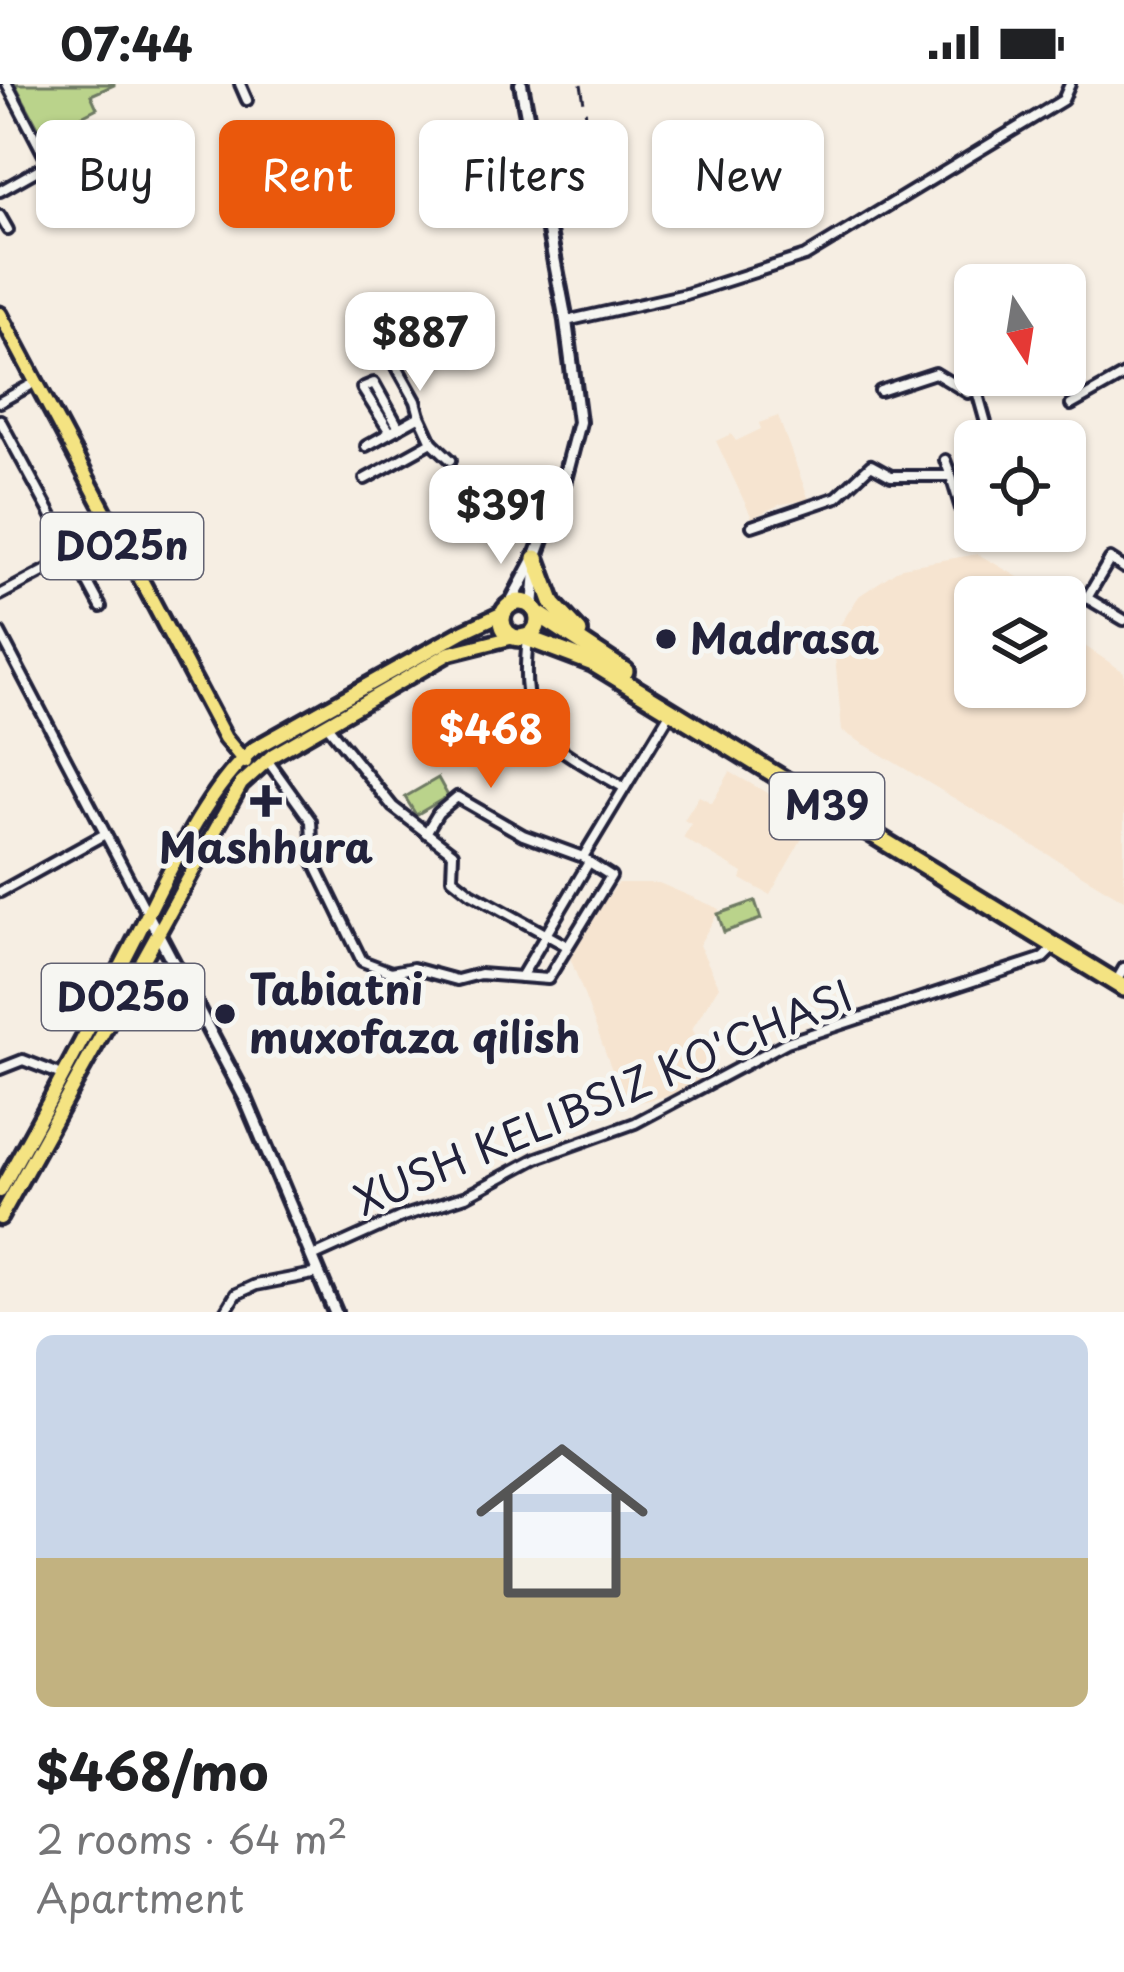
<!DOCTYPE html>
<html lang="en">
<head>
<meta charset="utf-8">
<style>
  body { margin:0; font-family:"Playpen Sans",sans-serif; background:#f6f6f6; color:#202124; height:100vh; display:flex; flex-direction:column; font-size:45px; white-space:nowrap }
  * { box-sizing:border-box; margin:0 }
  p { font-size:39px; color:#757577 }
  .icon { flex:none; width:66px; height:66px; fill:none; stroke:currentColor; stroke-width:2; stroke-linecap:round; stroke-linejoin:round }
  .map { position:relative; height:1228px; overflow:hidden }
  .panel { display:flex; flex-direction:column; background:#fff; flex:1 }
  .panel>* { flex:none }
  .banner { position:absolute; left:36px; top:36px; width:1053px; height:108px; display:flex; gap:24px }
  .needle { width:78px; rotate:168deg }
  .buttons { position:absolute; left:954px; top:180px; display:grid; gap:24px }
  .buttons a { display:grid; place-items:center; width:132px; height:132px; border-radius:18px; background:#fff; box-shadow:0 3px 9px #0004; font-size:60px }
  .price { position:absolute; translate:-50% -102px; padding:0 27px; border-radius:24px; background:#fff; color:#222; font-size:39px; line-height:78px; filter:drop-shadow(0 3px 6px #0008) }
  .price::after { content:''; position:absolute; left:50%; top:72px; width:36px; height:27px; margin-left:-18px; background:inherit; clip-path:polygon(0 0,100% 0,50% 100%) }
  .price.current { background:#ea580c; color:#fff }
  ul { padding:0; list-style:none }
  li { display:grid; align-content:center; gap:24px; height:636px; padding:0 36px }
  li span { display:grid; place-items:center; height:372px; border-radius:18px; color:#555 }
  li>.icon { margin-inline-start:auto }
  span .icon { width:216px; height:216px; fill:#fffc; stroke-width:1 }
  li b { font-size:51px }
  .chip { padding:0 42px; border-radius:18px; background:#fff; box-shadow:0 3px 9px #0004; font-size:42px; line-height:108px }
  .chip.current { background:#ea580c; color:#fff }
  .status { display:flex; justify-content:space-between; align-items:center; height:84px; padding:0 60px; background:#fff; direction:ltr }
  .status svg { height:33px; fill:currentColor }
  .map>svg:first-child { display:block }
</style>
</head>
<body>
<div class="status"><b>07:44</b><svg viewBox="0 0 49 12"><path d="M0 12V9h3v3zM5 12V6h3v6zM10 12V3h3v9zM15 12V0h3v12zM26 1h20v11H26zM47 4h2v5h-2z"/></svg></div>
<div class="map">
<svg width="1124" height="1228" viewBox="0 0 1124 1228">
  <rect width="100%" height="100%" fill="#f6eee3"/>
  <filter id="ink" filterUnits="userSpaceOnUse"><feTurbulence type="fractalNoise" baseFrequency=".00833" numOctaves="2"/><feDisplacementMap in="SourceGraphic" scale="24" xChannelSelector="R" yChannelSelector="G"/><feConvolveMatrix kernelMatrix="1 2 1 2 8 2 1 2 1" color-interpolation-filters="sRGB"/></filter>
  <g filter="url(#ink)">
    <g fill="#f6e4d0">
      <polygon points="778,332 809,416 781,420 752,434 716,357 731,350 736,357 761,345 759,339"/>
      <polygon points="978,470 1044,508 1042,513 975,513 975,603 1065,603 1065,549 1124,588 1124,816 842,647 833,552 859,512 902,483"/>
      <polygon points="730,688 813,735 770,811 741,795 743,789 683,754 691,740 684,736 699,712 712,719"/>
      <polygon points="618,799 659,799 720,825 699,861 719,902 692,945 716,987 677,1010 625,1021 568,868"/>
    </g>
    <g fill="#bad38b" stroke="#6e7a63" stroke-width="3">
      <polygon points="15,0 114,0 114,1 91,11 97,24 43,52"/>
      <polygon points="438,694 448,712 416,731 405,713"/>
      <polygon points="755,817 761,835 724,848 718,830"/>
    </g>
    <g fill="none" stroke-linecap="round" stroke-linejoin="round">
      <defs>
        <g id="street">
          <polyline points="7,0 67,115"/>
          <polyline points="240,0 247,16"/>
          <polyline points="0,107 50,79"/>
          <polyline points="0,132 8,146"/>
          <polyline points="566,237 686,210 805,172 1063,16 1070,0"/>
          <polyline points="392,274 416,317 420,332"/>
          <polyline points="880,307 935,289 968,309 1028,291"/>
          <polyline points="977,307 991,357"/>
          <polyline points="0,318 29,302"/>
          <polyline points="1071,321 1124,291"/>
          <polyline points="0,336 101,523"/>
          <polyline points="390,348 362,304 374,299 399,344"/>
          <polyline points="366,362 420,332 432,358 451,376"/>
          <polyline points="945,376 951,392"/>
          <polyline points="365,395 432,358"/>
          <polyline points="752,442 837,413 871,381 891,392 951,392 966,441"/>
          <polyline points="1124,484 1110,475 1087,514 1124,536"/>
          <polyline points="0,511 73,472"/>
          <polyline points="0,549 147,829"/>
          <path d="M528,555C517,651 549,660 623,703"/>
          <polyline points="326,640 393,723 453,769 452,794 471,809 567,862"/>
          <polyline points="268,677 311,737 313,776 362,877 391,888 413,884 457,896 480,890 548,895 611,792 589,778"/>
          <polyline points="426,749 438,729 457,713 523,751 583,773"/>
          <polyline points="0,808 105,750"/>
          <polyline points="1120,891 1124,884"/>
          <polyline points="521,893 589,778 583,773 670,629"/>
          <polyline points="0,985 23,976 62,991"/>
          <polyline points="312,1173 401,1133 466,1112 537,1074 635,1039 787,958 1043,874 1054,863"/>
          <polyline points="225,1228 236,1210 256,1201 318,1189"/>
        </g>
        <g id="secondary">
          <polyline points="509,522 536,472 564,396 579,338 566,237 521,0"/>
          <polyline points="533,524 536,486"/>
          <polyline points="148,831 245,1014 335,1228"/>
        </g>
        <g id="primary">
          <polyline points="0,230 225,654 245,678"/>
          <path d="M0,1107C43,1030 85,952 126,873C159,811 202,707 255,664L464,547L503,529"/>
          <polyline points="0,1134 241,700 273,671 450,569 514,553"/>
        </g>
        <g id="highway">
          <polyline points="536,474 553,520 579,548"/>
          <circle cx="520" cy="536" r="18"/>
          <polyline points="537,529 625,587"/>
          <polyline points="524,553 593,579 1124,904"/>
        </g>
      </defs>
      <use href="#street" stroke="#22223b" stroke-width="16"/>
      <use href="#secondary" stroke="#22223b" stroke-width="20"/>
      <use href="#primary" stroke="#22223b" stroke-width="21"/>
      <use href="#highway" stroke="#22223b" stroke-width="24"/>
      <use href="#street" stroke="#f6f6f2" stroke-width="8"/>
      <use href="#secondary" stroke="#f6f6f2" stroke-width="10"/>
      <use href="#primary" stroke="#f4e382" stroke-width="12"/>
      <use href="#highway" stroke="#f4e382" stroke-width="15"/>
      <polyline stroke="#22223b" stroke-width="3" stroke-dasharray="18 9" stroke-linecap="butt" points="581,0 600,119"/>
    </g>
  </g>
  <g fill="#22223b" stroke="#f6f6f2" stroke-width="4.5">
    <circle cx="666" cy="555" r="12"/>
    <path d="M260 699h12v12h12v12h-12v12h-12v-12h-12v-12h12z"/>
    <circle cx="225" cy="930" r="12"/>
  </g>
  <g text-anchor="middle" stroke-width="10" stroke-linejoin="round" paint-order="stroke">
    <g fill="#f6f6f2" stroke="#626272" stroke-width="3">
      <rect x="41" y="429" width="162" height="66" rx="9"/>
      <rect x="770" y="689" width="114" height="66" rx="9"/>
      <rect x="42" y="880" width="162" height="66" rx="9"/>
    </g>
    <g font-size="39" font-weight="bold" fill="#22223b">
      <text x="122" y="476">D025n</text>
      <text x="827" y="736">M39</text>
      <text x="123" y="927">D025o</text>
    </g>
    <g font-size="42" font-weight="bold" fill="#22223b" stroke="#f6f6f2" text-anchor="start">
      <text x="690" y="570">Madrasa</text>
      <text x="266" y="779" text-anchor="middle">Mashhura</text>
      <text x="249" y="921">Tabiatni<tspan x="249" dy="48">muxofaza qilish</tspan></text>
    </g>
    <g font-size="42" fill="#22223b" stroke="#f6f6f2">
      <text transform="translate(604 1014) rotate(-23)" y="15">XUSH KELIBSIZ KO'CHASI</text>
    </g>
  </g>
</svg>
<div class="buttons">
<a><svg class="needle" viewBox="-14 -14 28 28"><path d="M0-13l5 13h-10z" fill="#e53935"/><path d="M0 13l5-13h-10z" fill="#757577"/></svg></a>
<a><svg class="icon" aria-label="locate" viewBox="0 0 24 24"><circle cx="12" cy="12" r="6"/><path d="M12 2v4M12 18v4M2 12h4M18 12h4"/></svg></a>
<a><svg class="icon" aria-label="layers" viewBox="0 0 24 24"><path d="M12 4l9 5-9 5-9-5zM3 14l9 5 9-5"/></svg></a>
</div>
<b class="price" style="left:420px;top:310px">$887</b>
<b class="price" style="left:501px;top:483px">$391</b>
<b class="price current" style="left:491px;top:707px">$468</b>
<div class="banner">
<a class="chip">Buy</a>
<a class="chip current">Rent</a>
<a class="chip">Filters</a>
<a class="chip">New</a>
</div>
</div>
<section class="panel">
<ul>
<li><span style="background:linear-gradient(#c9d6e8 60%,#c2b280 0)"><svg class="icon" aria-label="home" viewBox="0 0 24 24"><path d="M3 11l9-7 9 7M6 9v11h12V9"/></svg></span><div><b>$468/mo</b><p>2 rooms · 64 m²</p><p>Apartment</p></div></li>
</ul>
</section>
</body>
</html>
